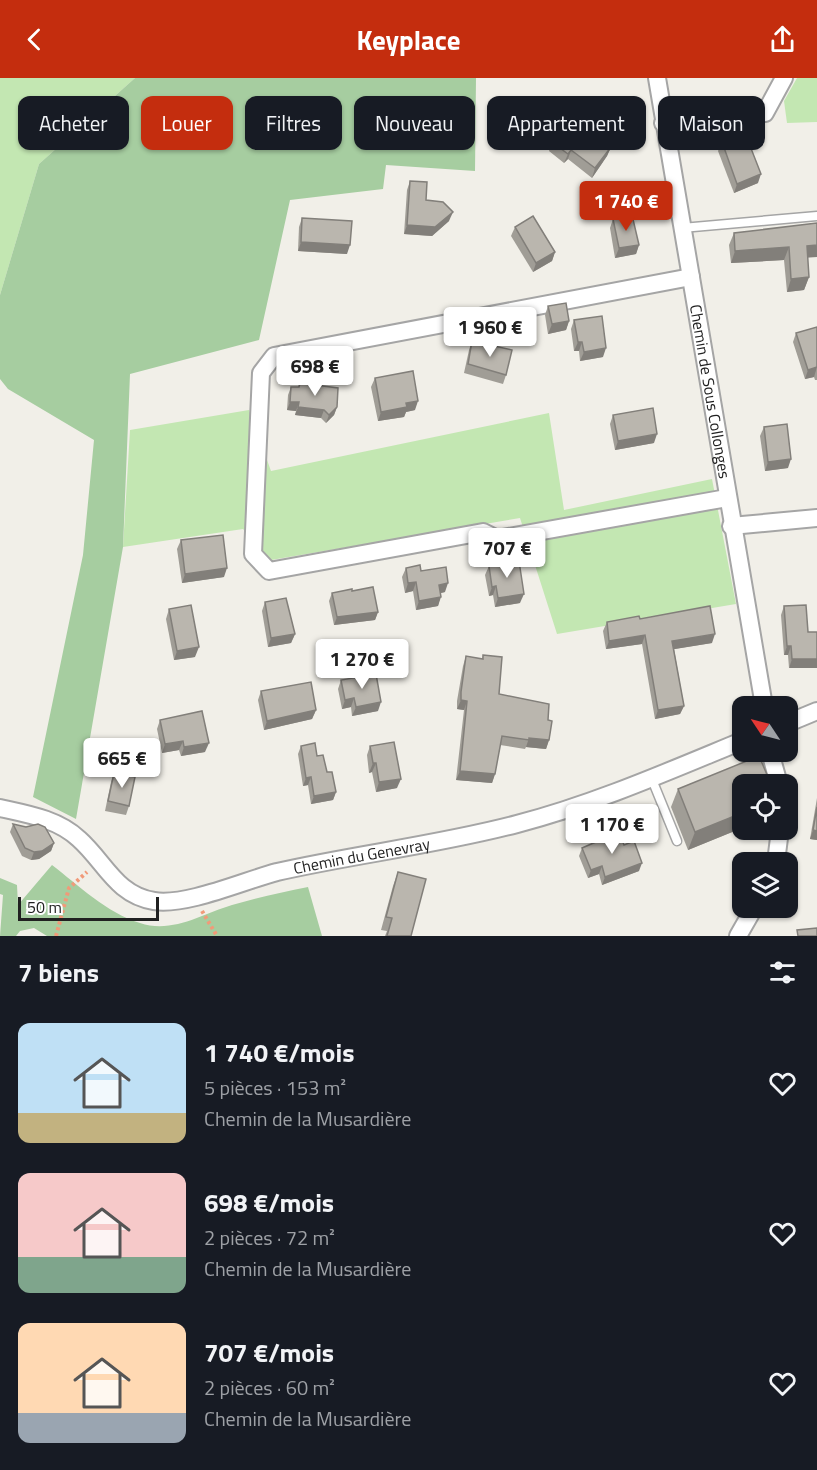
<!DOCTYPE html>
<html lang="fr">
<head>
<meta charset="utf-8">
<style>
  body { margin:0; font-family:"Titillium Web",sans-serif; background:#242831; color:#f1f3f6; height:100vh; display:flex; flex-direction:column; font-size:22px; white-space:nowrap }
  * { box-sizing:border-box; margin:0 }
  p { font-size:20px; color:#9ea1a6 }
  .icon { flex:none; width:33px; height:33px; fill:none; stroke:currentColor; stroke-width:2; stroke-linecap:round; stroke-linejoin:round }
  .map { position:relative; height:858px; overflow:hidden }
  .panel { display:flex; flex-direction:column; background:#171b24; flex:1 }
  .panel>* { flex:none }
  .guide { position:absolute; left:18px; top:18px; width:782px; height:54px; display:flex; gap:12px }
  .needle { width:39px; rotate:305deg }
  .buttons { position:absolute; left:732px; top:618px; display:grid; gap:12px }
  .buttons a { display:grid; place-items:center; width:66px; height:66px; border-radius:12px; background:#171b24; box-shadow:0 2px 4px #0004; font-size:30px }
  .scale { position:absolute; left:18px; bottom:15px; width:141px; box-sizing:border-box; padding-left:6px; border:3px solid #212121; border-top:0; font-size:16px; line-height:21px; white-space:nowrap; color:#212121; -webkit-text-stroke:4px #fff; paint-order:stroke }
  .price { position:absolute; translate:-50% -51px; padding:0 14px; border-radius:6px; background:#fff; color:#222; font-size:20px; line-height:39px; filter:drop-shadow(0 2px 3px #0008) }
  .price::after { content:''; position:absolute; left:50%; top:36px; width:18px; height:14px; margin-left:-9px; background:inherit; clip-path:polygon(0 0,100% 0,50% 100%) }
  .price.selected { background:#c42d0e; color:#fff }
  ul { padding:0; list-style:none }
  li { display:flex; align-items:center; gap:18px; height:150px; padding:0 18px }
  li span { display:grid; place-items:center; flex:none; width:168px; height:120px; border-radius:12px; color:#555 }
  li>.icon { margin-inline-start:auto }
  span .icon { width:72px; height:72px; fill:#fffc; stroke-width:1 }
  li b { font-size:26px }
  h2 { display:flex; justify-content:space-between; align-items:center; height:72px; padding:0 18px; font-size:26px }
  .chip { padding:0 21px; border-radius:12px; background:#171b24; box-shadow:0 2px 4px #0004; font-size:21px; line-height:54px }
  .chip.selected { background:#c42d0e; color:#fff }
  header { display:flex; justify-content:space-between; align-items:center; height:78px; padding:0 18px; background:#c42d0e; color:#fff; font-size:27px; font-weight:700 }
  .map>svg:first-child { display:block }
</style>
</head>
<body>
<header><svg class="icon" aria-label="back" viewBox="0 0 24 24"><path d="M15 5l-7 7 7 7"/></svg>Keyplace<svg class="icon" aria-label="share" viewBox="0 0 24 24"><path d="M12 15V3M7 8l5-5 5 5M5 13v7h14v-7"/></svg></header>
<div class="map">
<svg width="817" height="858" viewBox="0 0 817 858">
  <rect width="100%" height="100%" fill="#f1efe8"/>
  <g fill="#c3e7b2">
    <polygon points="0,0 135,0 39,86 0,217"/>
    <polygon points="797,0 817,0 817,44 787,45 784,23"/>
    <polygon points="249,332 271,393 549,335 564,432 712,401 736,526 557,556 520,440 271,482 243,451 123,469 130,352"/>
  </g>
  <g fill="#a6cda0">
    <polygon points="135,0 476,0 475,93 386,87 383,111 290,122 259,262 130,296 123,469 76,741 33,719 83,477 94,362 8,311 0,301 0,217 39,86"/>
    <path d="M52,787C78,807 107,835 140,845C172,856 202,836 232,827C257,820 282,814 308,809L322,858H47L34,850L20,853L16,858H0L3,817L0,816V800L17,807L18,827Z"/>
  </g>
  <g fill="none" stroke-linecap="round" stroke-linejoin="round">
    <defs>
      <g id="service">
        <polyline points="682,150 817,138"/>
        <polyline points="651,699 677,763"/>
      </g>
      <g id="minor">
        <path id="s1" d="M657,0L764,628"/>
        <polyline points="663,45 765,35 784,0"/>
        <polyline points="691,199 274,278 261,295 253,476 269,493 483,454 497,461 727,420"/>
        <polyline points="731,448 817,440"/>
        <polyline points="788,645 817,633"/>
        <polyline points="770,674 779,706"/>
        <path id="s2" d="M0,730C27,736 58,741 79,761C105,784 116,817 154,823C187,828 243,803 277,794C356,776 438,767 517,746C594,726 669,693 742,663"/>
        <polyline points="776,784 780,752"/>
        <polyline points="738,858 754,830"/>
      </g>
    </defs>
    <use href="#service" stroke="#a5a5a5" stroke-width="11"/>
    <use href="#minor" stroke="#a5a5a5" stroke-width="20"/>
    <g stroke="#f19a79" stroke-width="4" stroke-dasharray="3 3" stroke-linecap="butt">
      <polyline points="202,833 217,858"/>
      <polyline points="56,858 69,810 87,794"/>
    </g>
    <use href="#service" stroke="#fff" stroke-width="8"/>
    <use href="#minor" stroke="#fff" stroke-width="16"/>
  </g>
  <g fill="#a09d96">
    <polygon points="552,64 611,69 607,78 592,100 568,81 564,85 549,73"/>
    <polygon points="722,64 758,105 734,115 718,73"/>
    <polygon points="410,103 426,122 449,143 432,158 404,156 407,112"/>
    <polygon points="302,140 347,176 298,173 299,149"/>
    <polygon points="613,141 639,167 636,176 615,180 610,150"/>
    <polygon points="817,145 807,180 809,199 804,212 787,214 784,182 731,185 729,167 734,155"/>
    <polygon points="515,149 555,174 552,183 533,194 511,158"/>
    <polygon points="548,228 569,243 566,252 548,256 545,237"/>
    <polygon points="574,242 603,279 580,283 579,273 574,273 571,251"/>
    <polygon points="817,249 817,302 815,302 814,299 805,301 793,264 796,255"/>
    <polygon points="472,263 506,297 503,306 464,295 469,272"/>
    <polygon points="375,300 415,332 406,334 404,339 378,343 371,309"/>
    <polygon points="300,305 337,329 334,337 326,345 321,340 295,337 296,333 287,332 288,317 291,309 298,309"/>
    <polygon points="613,337 654,365 615,372 610,346"/>
    <polygon points="764,349 788,390 765,393 760,358"/>
    <polygon points="181,462 224,499 182,505 177,471"/>
    <polygon points="489,488 520,525 495,529 493,517 489,518 485,497"/>
    <polygon points="406,490 421,493 445,514 441,515 438,528 416,532 413,513 405,515 402,499"/>
    <polygon points="352,513 378,534 375,542 334,547 329,523 332,515"/>
    <polygon points="265,524 295,556 291,565 268,569 262,533"/>
    <polygon points="784,528 808,554 789,590 788,577 784,577 781,537"/>
    <polygon points="169,531 195,579 174,582 166,541"/>
    <polygon points="640,541 712,565 674,571 684,628 680,636 655,641 642,566 606,571 603,553 607,544"/>
    <polygon points="483,577 499,616 548,642 549,662 546,671 526,669 525,671 500,667 495,696 492,705 456,702 464,632 457,631 457,623 463,588 466,578 482,581"/>
    <polygon points="341,602 378,633 352,638 351,629 342,631 338,611"/>
    <polygon points="261,613 316,632 312,641 264,652 258,622"/>
    <polygon points="160,642 205,674 181,678 179,672 162,675 157,651"/>
    <polygon points="301,668 317,678 327,694 336,714 333,722 311,726 308,707 303,708 298,676"/>
    <polygon points="370,668 397,710 376,714 372,694 369,695 367,677"/>
    <polygon points="114,695 129,728 126,737 105,733 111,704"/>
    <polygon points="742,706 742,750 688,772 671,729 678,711"/>
    <polygon points="817,720 817,762 810,761"/>
    <polygon points="13,746 54,765 51,773 39,781 31,782 22,778 10,754"/>
    <polygon points="624,767 639,793 602,807 599,796 588,800 579,778 582,770"/>
    <polygon points="398,794 411,858 385,858 387,853 381,852 393,808"/>
  </g>
  <g fill="#827f7a">
    <polygon points="611,69 607,78 592,100 595,90"/>
    <polygon points="571,72 568,81 564,85 568,76"/>
    <polygon points="761,96 758,105 734,115 737,106"/>
    <polygon points="453,134 449,143 432,158 404,156 407,147"/>
    <polygon points="301,164 350,167 347,176 298,173"/>
    <polygon points="639,167 636,176 615,180 619,170"/>
    <polygon points="817,167 817,179 802,180 807,168"/>
    <polygon points="789,169 784,182 731,185 735,173"/>
    <polygon points="555,174 552,183 533,194 536,185"/>
    <polygon points="809,199 804,212 787,214 791,201"/>
    <polygon points="569,243 566,252 548,256 552,246"/>
    <polygon points="578,264 582,264 579,273 574,273"/>
    <polygon points="606,270 603,279 580,283 584,274"/>
    <polygon points="817,289 814,299 805,301 808,292"/>
    <polygon points="418,323 415,332 406,334 404,339 378,343 381,334 406,325"/>
    <polygon points="290,324 299,324 296,333 287,332"/>
    <polygon points="298,329 324,332 321,340 295,337"/>
    <polygon points="337,329 334,337 326,345 329,337"/>
    <polygon points="657,356 654,365 615,372 618,363"/>
    <polygon points="791,381 788,390 765,393 768,384"/>
    <polygon points="227,490 224,499 182,505 185,496"/>
    <polygon points="416,504 413,513 405,515 408,505"/>
    <polygon points="448,505 445,514 436,516 439,507"/>
    <polygon points="496,508 493,517 489,518 492,509"/>
    <polygon points="524,516 520,525 495,529 498,520"/>
    <polygon points="441,519 438,528 416,532 419,523"/>
    <polygon points="378,534 375,542 334,547 337,539"/>
    <polygon points="295,556 291,565 268,569 271,560"/>
    <polygon points="715,556 712,565 669,572 672,563"/>
    <polygon points="645,557 642,566 606,571 609,563"/>
    <polygon points="787,568 791,568 788,577 784,577"/>
    <polygon points="199,569 195,579 174,582 177,573"/>
    <polygon points="792,581 817,581 817,590 789,590"/>
    <polygon points="354,620 351,629 342,631 345,622"/>
    <polygon points="461,622 467,623 464,632 457,631"/>
    <polygon points="381,624 378,633 352,638 356,629"/>
    <polygon points="684,628 680,636 655,641 658,632"/>
    <polygon points="316,632 312,641 264,652 267,643"/>
    <polygon points="529,660 549,662 546,671 526,669"/>
    <polygon points="183,663 179,672 162,675 165,666"/>
    <polygon points="209,665 205,674 181,678 184,669"/>
    <polygon points="373,685 376,685 372,694 369,695"/>
    <polygon points="460,693 495,696 492,705 456,702"/>
    <polygon points="311,699 308,707 303,708 306,700"/>
    <polygon points="401,701 397,710 376,714 379,704"/>
    <polygon points="336,714 333,722 311,726 314,718"/>
    <polygon points="742,735 742,750 688,772 695,754"/>
    <polygon points="813,752 817,753 817,762 810,761"/>
    <polygon points="54,765 51,773 39,781 31,782 34,774"/>
    <polygon points="642,785 639,793 602,807 605,799"/>
    <polygon points="602,788 599,796 588,800 591,792"/>
  </g>
  <g fill="#bab6ae" stroke="#827f7a" stroke-width="1.5">
    <polygon points="572,38 611,69 595,90 571,72 568,76 552,64"/>
    <polygon points="745,55 761,96 737,106 722,64"/>
    <polygon points="410,103 427,104 426,122 443,124 453,134 435,149 407,147"/>
    <polygon points="632,137 639,167 619,170 613,141"/>
    <polygon points="533,138 555,174 536,185 515,149"/>
    <polygon points="302,140 352,143 350,167 301,164"/>
    <polygon points="817,145 817,167 807,168 809,199 791,201 789,169 735,173 734,155"/>
    <polygon points="566,225 569,243 552,246 548,228"/>
    <polygon points="602,238 606,270 584,274 582,264 578,264 574,242"/>
    <polygon points="817,249 817,289 808,292 796,255"/>
    <polygon points="472,263 512,272 506,297 468,286"/>
    <polygon points="413,293 418,323 406,325 407,329 381,334 375,300"/>
    <polygon points="300,305 338,310 337,329 329,337 324,332 298,329 299,324 290,324 291,309 299,309"/>
    <polygon points="653,330 657,356 618,363 613,337"/>
    <polygon points="787,346 791,381 768,384 764,349"/>
    <polygon points="223,457 227,490 185,496 181,462"/>
    <polygon points="519,483 524,516 498,520 496,508 492,509 489,488"/>
    <polygon points="420,487 421,493 446,489 448,505 439,507 441,519 419,523 416,504 408,505 406,490"/>
    <polygon points="373,509 378,534 337,539 332,515 352,511 352,513"/>
    <polygon points="286,520 295,556 271,560 265,524"/>
    <polygon points="191,527 199,569 177,573 169,531"/>
    <polygon points="806,527 808,554 817,554 817,581 792,581 791,568 787,568 784,528"/>
    <polygon points="710,528 715,556 672,563 684,628 658,632 645,557 609,563 607,544 639,538 640,541"/>
    <polygon points="483,577 502,579 499,616 549,626 548,642 552,643 549,662 529,660 529,662 502,658 495,696 460,693 467,623 461,622 461,614 466,578 483,581"/>
    <polygon points="376,596 381,624 356,629 354,620 345,622 341,602"/>
    <polygon points="311,604 316,632 267,643 261,613"/>
    <polygon points="202,633 209,665 184,669 183,663 165,666 160,642"/>
    <polygon points="394,664 401,701 379,704 376,685 373,685 370,668"/>
    <polygon points="315,665 317,678 323,677 327,694 332,694 336,714 314,718 311,699 306,700 301,668"/>
    <polygon points="759,678 771,706 742,706 742,735 695,754 678,711"/>
    <polygon points="114,695 135,699 129,728 108,723"/>
    <polygon points="817,729 817,753 813,752"/>
    <polygon points="13,746 26,749 38,746 45,749 54,765 42,773 34,774 25,770"/>
    <polygon points="619,754 624,767 634,763 642,785 605,799 602,788 591,792 582,770"/>
    <polygon points="398,794 426,801 411,858 387,858 392,840 386,839"/>
    <polygon points="817,850 817,858 798,858 797,852"/>
  </g>
  <g text-anchor="middle" stroke-width="4.5" stroke-linejoin="round" paint-order="stroke">
    <g font-size="16" fill="#212121" stroke="#fff">
      <text dy="6" stroke="none"><textPath href="#s1" startOffset="318">Chemin de Sous Collonges</textPath></text>
      <text dy="6" stroke="none"><textPath href="#s2" startOffset="399">Chemin du Genevray</textPath></text>
    </g>
  </g>
</svg>
<div class="buttons">
<a><svg class="needle" viewBox="-14 -14 28 28"><path d="M0-13l5 13h-10z" fill="#e53935"/><path d="M0 13l5-13h-10z" fill="#9ea1a6"/></svg></a>
<a><svg class="icon" aria-label="locate" viewBox="0 0 24 24"><circle cx="12" cy="12" r="6"/><path d="M12 2v4M12 18v4M2 12h4M18 12h4"/></svg></a>
<a><svg class="icon" aria-label="layers" viewBox="0 0 24 24"><path d="M12 4l9 5-9 5-9-5zM3 14l9 5 9-5"/></svg></a>
</div>
<div class="scale">50 m</div>
<b class="price selected" style="left:626px;top:154px">1 740 €</b>
<b class="price" style="left:490px;top:280px">1 960 €</b>
<b class="price" style="left:315px;top:319px">698 €</b>
<b class="price" style="left:507px;top:501px">707 €</b>
<b class="price" style="left:362px;top:612px">1 270 €</b>
<b class="price" style="left:122px;top:711px">665 €</b>
<b class="price" style="left:612px;top:777px">1 170 €</b>
<div class="guide">
<a class="chip">Acheter</a>
<a class="chip selected">Louer</a>
<a class="chip">Filtres</a>
<a class="chip">Nouveau</a>
<a class="chip">Appartement</a>
<a class="chip">Maison</a>
</div>
</div>
<section class="panel">
<h2>7 biens<svg class="icon" aria-label="filters" viewBox="0 0 24 24"><path d="M4 7h16M4 17h16"/><circle cx="9" cy="7" r="2"/><circle cx="15" cy="17" r="2"/></svg></h2>
<ul>
<li><span style="background:linear-gradient(#bfe0f5 75%,#c2b280 0)"><svg class="icon" aria-label="home" viewBox="0 0 24 24"><path d="M3 11l9-7 9 7M6 9v11h12V9"/></svg></span><div><b>1 740 €/mois</b><p>5 pièces · 153 m²</p><p>Chemin de la Musardière</p></div><svg class="icon" aria-label="heart" viewBox="0 0 24 24"><path d="M12 20l-8-8c-3-5 5-10 8-4 3-6 11-1 8 4z"/></svg></li>
<li><span style="background:linear-gradient(#f6c9c9 70%,#7fa58c 0)"><svg class="icon" aria-label="home" viewBox="0 0 24 24"><path d="M3 11l9-7 9 7M6 9v11h12V9"/></svg></span><div><b>698 €/mois</b><p>2 pièces · 72 m²</p><p>Chemin de la Musardière</p></div><svg class="icon" aria-label="heart" viewBox="0 0 24 24"><path d="M12 20l-8-8c-3-5 5-10 8-4 3-6 11-1 8 4z"/></svg></li>
<li><span style="background:linear-gradient(#ffd9b3 75%,#9aa5b1 0)"><svg class="icon" aria-label="home" viewBox="0 0 24 24"><path d="M3 11l9-7 9 7M6 9v11h12V9"/></svg></span><div><b>707 €/mois</b><p>2 pièces · 60 m²</p><p>Chemin de la Musardière</p></div><svg class="icon" aria-label="heart" viewBox="0 0 24 24"><path d="M12 20l-8-8c-3-5 5-10 8-4 3-6 11-1 8 4z"/></svg></li>
</ul>
</section>
</body>
</html>
